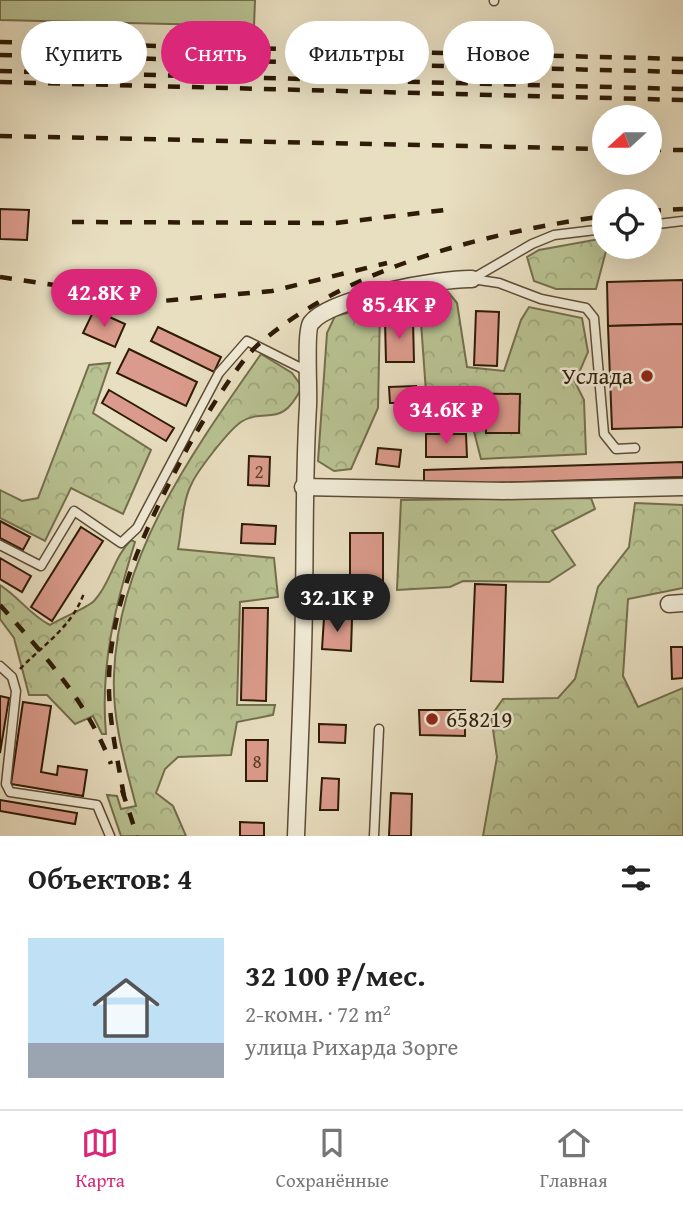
<!DOCTYPE html>
<html lang="ru">
<head>
<meta charset="utf-8">
<style>
  body { margin:0; font-family:"Gentium Book Plus",serif; background:#f6f6f6; color:#222; height:100vh; display:flex; flex-direction:column; font-size:26px; white-space:nowrap }
  * { box-sizing:border-box; margin:0 }
  p { font-size:23px; color:#767676 }
  .icon { flex:none; width:38px; height:38px; fill:none; stroke:currentColor; stroke-width:2; stroke-linecap:round; stroke-linejoin:round }
  .map { position:relative; height:836px; overflow:hidden }
  .side { display:flex; flex-direction:column; background:#fff; flex:1 }
  .side>* { flex:none }
  .guide { position:absolute; left:21px; top:21px; width:642px; height:63px; display:flex; gap:14px }
  .needle { width:46px; rotate:249deg }
  .fabs { position:absolute; left:592px; top:105px; display:grid; gap:14px }
  .fabs a { display:grid; place-items:center; width:70px; height:70px; border-radius:50%; background:#fff; box-shadow:0 7px 28px #0002; font-size:35px }
  .price { position:absolute; translate:-50% -60px; padding:0 16px; border-radius:24px; background:#db2777; color:#fff; font-size:23px; line-height:46px; filter:drop-shadow(0 2px 4px #0008) }
  .price::after { content:''; position:absolute; left:50%; top:42px; width:21px; height:16px; margin-left:-10px; background:inherit; clip-path:polygon(0 0,100% 0,50% 100%) }
  .price.selected { background:#222; color:#fff }
  ul { padding:0; list-style:none }
  li { display:flex; align-items:center; gap:21px; height:175px; padding:0 28px }
  li span { display:grid; place-items:center; flex:none; width:196px; height:140px; border-radius:0px; color:#555 }
  li>.icon { margin-inline-start:auto }
  span .icon { width:84px; height:84px; fill:#fffc; stroke-width:1 }
  li b { font-size:30px }
  h2 { display:flex; justify-content:space-between; align-items:center; height:84px; padding:0 28px; font-size:30px }
  .chip { padding:0 24px; border-radius:32px; background:#fff; box-shadow:0 7px 28px #0002; font-size:24px; line-height:63px }
  .chip.selected { background:#db2777; color:#fff }
  .dock { display:flex; justify-content:space-around; align-items:center; height:98px; border-top:2px solid #e0e0e0; background:#fff; font-size:19px; color:#767676 }
  .dock a { display:grid; justify-items:center; gap:4px }
  .dock .selected { color:#db2777 }
  .map>svg:first-child { display:block }
</style>
</head>
<body>
<div class="map">
<svg width="683" height="836" viewBox="0 0 683 836">
  <defs>
    <pattern id="forest-crowns" width="20" height="18" patternUnits="userSpaceOnUse" patternTransform="scale(1.75)"><rect width="20" height="18" fill="#b8c191"/><path d="M2 6a3 3 0 1 1 6 0M12 15a3 3 0 1 1 6 0" fill="none" stroke="#9ea57c"/></pattern>
  </defs>
  <rect width="100%" height="100%" fill="#e8dec0"/>
  <filter id="stains"><feTurbulence type="fractalNoise" baseFrequency=".00286" numOctaves="4"/><feColorMatrix values="0 0 0 0 .2 0 0 0 0 .09 0 0 0 0 .02 0 0 0 .5 -.17"/></filter>
  <radialGradient id="worn" r=".72"><stop offset=".6" stop-color="#630" stop-opacity="0"/><stop offset="1" stop-color="#630" stop-opacity=".3"/></radialGradient>
  <g fill="url(#forest-crowns)" stroke="#746e4c" stroke-width="2">
    <polygon points="599,239 606,251 596,289 556,289 534,281 527,257 539,250"/>
    <polygon points="448,292 457,303 467,367 504,371 521,320 529,307 582,318 588,352 575,382 584,400 586,454 481,459 471,420 434,419 427,406 419,295"/>
    <polygon points="373,307 380,310 378,408 351,469 334,471 318,461 327,333 335,316"/>
    <path d="M261,354L292,373L302,387C280,431 267,406 241,422C229,430 197,471 191,485C182,503 182,530 178,549L274,558L278,597L240,602L237,705H275L273,715L237,722L231,755L178,757L165,769L156,793L173,806L186,836H121L107,795L117,796L121,809L136,806C125,763 112,720 114,675C118,554 194,450 261,354Z"/>
    <polygon points="110,363 93,413 151,450 123,514 71,488 45,541 0,518 0,490 22,501 38,498 89,365"/>
    <polygon points="591,498 595,509 552,531 575,565 549,582 463,581 450,587 397,590 401,500"/>
    <polygon points="635,503 683,505 683,588 628,599 623,676 638,707 683,688 683,836 483,836 497,757 491,716 503,699 558,698 575,679 598,587 629,547"/>
    <path d="M131,540L135,542C115,606 100,666 106,734H102L93,716L75,724L47,695H29L14,638L0,619V585C19,597 30,615 50,625C61,618 87,608 94,601C111,583 113,558 131,540Z"/>
  </g>
  <polygon fill="#b8c191" stroke="#746e4c" stroke-width="2" points="0,0 255,0 254,26 0,20"/>
  <g fill="#db9b8c" stroke="#2f1b07" stroke-width="2">
    <polygon points="0,209 29,210 27,240 0,239"/>
    <polygon points="683,280 683,324 608,326 607,282"/>
    <polygon points="94,310 125,324 115,347 83,333"/>
    <polygon points="476,311 499,312 497,366 474,365"/>
    <polygon points="385,320 413,320 414,362 386,362"/>
    <polygon points="683,324 683,427 612,429 608,326"/>
    <polygon points="158,327 221,357 214,372 151,341"/>
    <polygon points="129,349 197,382 186,406 117,373"/>
    <polygon points="416,386 416,403 390,403 389,387"/>
    <polygon points="109,390 174,428 166,441 102,403"/>
    <polygon points="435,393 520,394 519,433 486,433 486,410 435,409"/>
    <polygon points="426,434 466,434 467,457 426,457"/>
    <polygon points="378,448 401,450 399,467 376,464"/>
    <polygon points="249,456 270,457 269,486 248,485"/>
    <polygon points="683,462 683,477 424,485 424,470"/>
    <polygon points="0,521 30,537 23,550 0,538"/>
    <polygon points="242,524 276,526 275,544 241,543"/>
    <polygon points="81,527 103,541 52,621 31,607"/>
    <rect x="350" y="533" width="33" height="62"/>
    <polygon points="0,558 31,576 22,592 0,579"/>
    <polygon points="475,584 506,585 503,682 471,681"/>
    <polygon points="243,608 268,608 266,701 241,700"/>
    <polygon points="324,618 352,619 351,651 322,649"/>
    <polygon points="671,647 683,647 683,678 672,679"/>
    <polygon points="0,696 9,698 0,753"/>
    <polygon points="23,702 51,706 41,772 57,775 58,766 87,770 83,796 11,784"/>
    <polygon points="419,710 465,710 465,736 420,735"/>
    <polygon points="319,724 346,725 345,743 319,742"/>
    <polygon points="246,740 268,740 267,781 246,781"/>
    <polygon points="322,778 339,779 338,810 320,810"/>
    <polygon points="391,793 412,794 411,836 389,836"/>
    <polygon points="0,800 77,813 75,824 0,811"/>
    <polygon points="240,822 264,823 264,836 240,836"/>
  </g>
  <g fill="none" stroke-linecap="round" stroke-linejoin="round">
    <defs>
      <g id="service">
        <polyline points="494,1 494,0"/>
        <polyline points="649,225 683,221"/>
        <polyline points="472,279 499,283 541,299 586,308 594,318 604,434 616,449 635,448"/>
        <polyline points="472,279 532,244 554,235 604,229"/>
        <polyline points="0,545 41,566 74,511 121,543 137,528 219,373 247,341 309,372"/>
        <polyline points="0,666 12,677 16,691 6,784 10,792 97,805 110,836"/>
        <polyline points="374,836 379,729"/>
      </g>
      <g id="minor">
        <polyline points="303,487 504,491 683,487"/>
        <polyline points="669,604 683,603"/>
        <path d="M296,836C299,758 303,680 304,603C305,537 304,472 308,406C309,390 305,331 311,323C329,298 442,278 472,279"/>
      </g>
    </defs>
    <use href="#service" stroke="#5d4c35" stroke-width="11"/>
    <use href="#minor" stroke="#5d4c35" stroke-width="19"/>
    <path stroke="#2f1b07" stroke-width="2.5" stroke-dasharray="5 3.5" stroke-linecap="butt" d="M20,669C44,644 72,627 84,593"/>
    <use href="#service" stroke="#f0ead6" stroke-width="8"/>
    <use href="#minor" stroke="#f0ead6" stroke-width="16"/>
    <g stroke="#2f1b07" stroke-width="4.5" stroke-dasharray="12 12" stroke-linecap="butt">
      <polyline points="0,42 683,59"/>
      <polyline points="0,55 683,72"/>
      <polyline points="0,71 683,89"/>
      <polyline points="0,82 683,100"/>
      <polyline points="0,136 604,149"/>
      <polyline points="649,150 683,150"/>
      <polyline points="649,211 683,209"/>
      <polyline points="72,222 336,223 453,209"/>
      <polyline points="0,277 162,301 272,291 387,263"/>
      <path d="M0,605C44,655 87,701 111,764"/>
      <polyline points="122,790 137,836"/>
      <path d="M124,796C118,762 110,726 109,691C107,604 148,523 188,447C202,422 239,360 260,343C352,265 488,233 604,216"/>
    </g>
  </g>
  <g fill="#8f2418" stroke="#f0ead6" stroke-width="2.5">
    <circle cx="647" cy="376" r="7"/>
    <circle cx="432" cy="719" r="7"/>
  </g>
  <g text-anchor="middle" stroke-width="5" stroke-linejoin="round" paint-order="stroke">
    <g font-size="19" fill="#5a3b28">
      <text x="259" y="478">2</text>
      <text x="257" y="768">8</text>
    </g>
    <g font-size="23" fill="#2f1b07" stroke="#f0ead6" text-anchor="end">
      <text x="633" y="384">Услада</text>
      <text x="446" y="727" text-anchor="start">658219</text>
    </g>
  </g>
  <rect width="100%" height="100%" filter="url(#stains)"/>
  <rect width="100%" height="100%" fill="url(#worn)"/>
</svg>
<div class="fabs">
<a><svg class="needle" viewBox="-14 -14 28 28"><path d="M0-13l5 13h-10z" fill="#e53935"/><path d="M0 13l5-13h-10z" fill="#767676"/></svg></a>
<a><svg class="icon" aria-label="locate" viewBox="0 0 24 24"><circle cx="12" cy="12" r="6"/><path d="M12 2v4M12 18v4M2 12h4M18 12h4"/></svg></a>
</div>
<b class="price" style="left:104px;top:329px">42.8K ₽</b>
<b class="price" style="left:399px;top:341px">85.4K ₽</b>
<b class="price" style="left:446px;top:446px">34.6K ₽</b>
<b class="price selected" style="left:337px;top:634px">32.1K ₽</b>
<div class="guide">
<a class="chip">Купить</a>
<a class="chip selected">Снять</a>
<a class="chip">Фильтры</a>
<a class="chip">Новое</a>
</div>
</div>
<section class="side">
<h2>Объектов: 4<svg class="icon" aria-label="filters" viewBox="0 0 24 24"><path d="M4 7h16M4 17h16"/><circle cx="9" cy="7" r="2"/><circle cx="15" cy="17" r="2"/></svg></h2>
<ul>
<li><span style="background:linear-gradient(#bfe0f5 75%,#9aa5b1 0)"><svg class="icon" aria-label="home" viewBox="0 0 24 24"><path d="M3 11l9-7 9 7M6 9v11h12V9"/></svg></span><div><b>32 100 ₽/мес.</b><p>2-комн. · 72 m²</p><p>улица Рихарда Зорге</p></div></li>
</ul>
</section>
<nav class="dock">
<a class="selected"><svg class="icon" aria-label="map" viewBox="0 0 24 24"><path d="M3 6l6-2 6 2 6-2v14l-6 2-6-2-6 2zM9 4v14M15 6v14"/></svg>Карта</a>
<a><svg class="icon" aria-label="saved" viewBox="0 0 24 24"><path d="M7 4h10v16l-5-4-5 4z"/></svg>Сохранённые</a>
<a><svg class="icon" aria-label="home" viewBox="0 0 24 24"><path d="M3 11l9-7 9 7M6 9v11h12V9"/></svg>Главная</a>
</nav>
</body>
</html>
